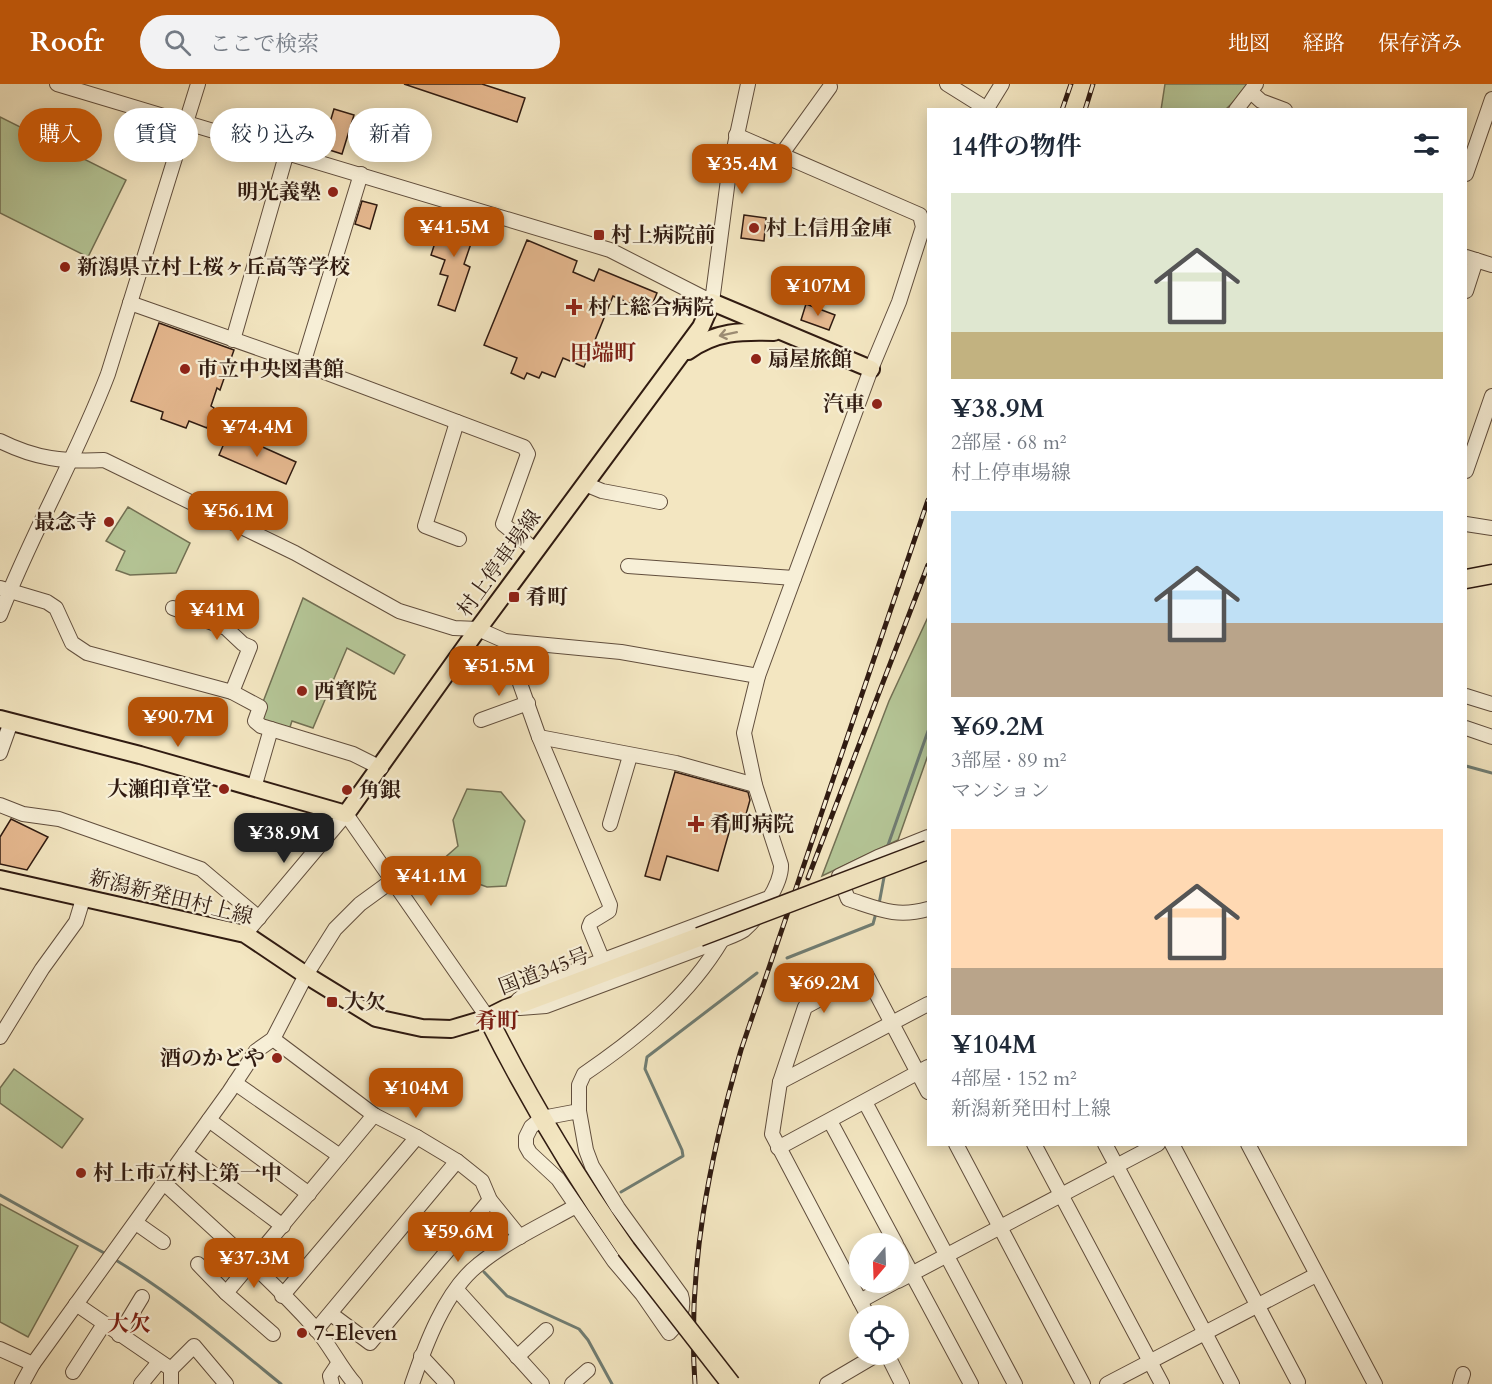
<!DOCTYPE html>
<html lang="ja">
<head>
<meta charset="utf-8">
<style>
  body { margin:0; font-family:Cardo,"Noto Serif JP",serif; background:#f2f2f3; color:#1f2937; height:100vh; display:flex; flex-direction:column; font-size:22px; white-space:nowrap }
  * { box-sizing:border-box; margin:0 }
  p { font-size:20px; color:#747a83 }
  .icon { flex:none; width:33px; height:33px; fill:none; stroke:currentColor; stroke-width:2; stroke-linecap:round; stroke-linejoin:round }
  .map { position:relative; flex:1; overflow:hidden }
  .drawer { position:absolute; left:927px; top:24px; width:540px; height:1038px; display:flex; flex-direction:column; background:#fff; border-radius:0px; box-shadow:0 3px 15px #0003 }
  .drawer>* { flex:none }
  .guide { position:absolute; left:18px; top:24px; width:570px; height:54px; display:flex; gap:12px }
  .needle { width:39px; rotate:199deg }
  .buttons { position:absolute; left:849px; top:1149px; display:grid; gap:12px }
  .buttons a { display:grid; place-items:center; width:60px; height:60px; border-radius:50%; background:#fff; box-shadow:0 3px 15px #0003; font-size:30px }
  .price { position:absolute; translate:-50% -51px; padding:0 14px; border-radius:12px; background:#b45309; color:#fff; font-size:20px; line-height:39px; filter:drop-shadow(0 2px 3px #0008) }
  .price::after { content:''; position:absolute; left:50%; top:36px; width:18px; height:14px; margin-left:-9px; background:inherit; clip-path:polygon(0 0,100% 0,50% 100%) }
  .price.current { background:#222; color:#fff }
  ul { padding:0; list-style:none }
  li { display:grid; align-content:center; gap:12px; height:318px; padding:0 24px }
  li span { display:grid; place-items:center; height:186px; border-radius:0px; color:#555 }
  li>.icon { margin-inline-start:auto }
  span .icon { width:108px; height:108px; fill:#fffc; stroke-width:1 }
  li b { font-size:26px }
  h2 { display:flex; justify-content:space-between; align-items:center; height:72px; padding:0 24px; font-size:26px }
  .tag { padding:0 21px; border-radius:27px; background:#fff; box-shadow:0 3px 15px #0003; font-size:21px; line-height:54px }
  .tag.current { background:#b45309; color:#fff }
  header { display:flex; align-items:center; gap:36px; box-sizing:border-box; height:84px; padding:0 30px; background:#b45309; color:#fff }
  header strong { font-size:28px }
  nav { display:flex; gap:33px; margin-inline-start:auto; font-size:21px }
  .search { width:420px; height:54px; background:#f2f2f3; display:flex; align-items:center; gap:15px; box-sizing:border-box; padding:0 21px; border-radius:33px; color:#747a83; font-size:22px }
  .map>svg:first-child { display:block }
</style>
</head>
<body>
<header>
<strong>Roofr</strong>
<div class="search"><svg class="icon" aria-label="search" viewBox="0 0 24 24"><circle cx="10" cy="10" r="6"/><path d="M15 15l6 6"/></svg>ここで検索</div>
<nav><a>地図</a><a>経路</a><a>保存済み</a></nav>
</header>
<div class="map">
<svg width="1492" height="1300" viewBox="0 0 1492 1300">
  <rect width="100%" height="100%" fill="#f3e6c1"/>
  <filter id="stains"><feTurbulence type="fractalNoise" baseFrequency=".00333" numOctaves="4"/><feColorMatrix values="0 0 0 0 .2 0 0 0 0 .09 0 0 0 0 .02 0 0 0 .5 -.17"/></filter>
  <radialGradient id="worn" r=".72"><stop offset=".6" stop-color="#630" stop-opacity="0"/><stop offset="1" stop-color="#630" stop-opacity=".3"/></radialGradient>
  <g fill="#b5c697" stroke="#727054" stroke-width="1.5">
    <polygon points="1165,0 1247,0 1243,9 1226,25 1161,26"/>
    <polygon points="0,33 126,96 88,173 0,129"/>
    <polygon points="128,423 190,459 176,489 130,491 116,486 125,467 106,457"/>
    <polygon points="303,514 405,571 394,590 347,564 313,644 292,637 289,646 260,636 263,618"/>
    <polygon points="928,533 928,671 898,756 822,792 889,617"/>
    <polygon points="467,705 501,708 525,737 506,802 487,803 457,792 445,802 438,804 428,795 432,785 458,762 453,736"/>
    <polygon points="14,985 83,1035 62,1064 0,1019 0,1004"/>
    <polygon points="0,1120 78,1162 28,1253 0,1238"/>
  </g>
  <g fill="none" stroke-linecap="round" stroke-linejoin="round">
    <g stroke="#707d73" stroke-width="3">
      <polyline points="1466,682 1492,689"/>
      <polyline points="887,764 928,647"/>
      <polyline points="879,820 885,788"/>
      <polyline points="787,874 873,840 876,829"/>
      <polyline points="621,1108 683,1072 682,1066 645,985 647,973 757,889"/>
      <polyline points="0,1111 106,1170"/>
      <path d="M114,1175C174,1211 227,1256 281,1300"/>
      <polyline points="484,1188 507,1212 579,1245 588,1256 612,1300"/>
    </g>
  </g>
  <g fill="#e5b88f" stroke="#301b11" stroke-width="1.5">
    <polygon points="404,0 482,0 525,14 517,38"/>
    <polygon points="334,25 354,31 342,70 320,63 322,54 325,55"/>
    <polygon points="362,117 377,121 370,145 355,140"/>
    <polygon points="444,131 477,142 464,180 470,183 455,227 438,221 448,192 440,190 445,176 431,171"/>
    <polygon points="744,131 766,134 764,157 741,154"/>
    <polygon points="527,156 577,177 573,188 594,197 599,185 657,209 649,228 613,212 584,283 563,274 555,293 542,288 539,294 527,289 524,295 511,289 517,274 484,261"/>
    <polygon points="806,220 835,231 829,246 801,236"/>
    <polygon points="159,239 234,266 220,306 217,304 211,322 214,324 207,344 189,337 186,344 161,335 163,328 131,317"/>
    <polygon points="229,348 296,378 286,400 219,371"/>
    <polygon points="675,688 748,708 750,716 743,741 732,738 718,787 667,772 660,796 645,792"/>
    <polygon points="11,735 48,753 27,786 0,780 0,753"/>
  </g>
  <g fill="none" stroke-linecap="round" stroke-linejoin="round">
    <defs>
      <g id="minor">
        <polyline points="57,0 610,166 712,218 729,88 748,0"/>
        <polyline points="947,0 987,25"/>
        <polyline points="1251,8 1261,17 1285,26"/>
        <polyline points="986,26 1002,0"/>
        <polyline points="1236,26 1256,0"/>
        <polyline points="781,71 830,3"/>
        <polyline points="1466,90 1492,15"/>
        <polyline points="1466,173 1492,181"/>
        <polyline points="1466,207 1476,176"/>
        <polyline points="130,219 303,280 524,363 528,370 503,440 535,466"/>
        <polyline points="233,256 287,68"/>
        <polyline points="303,280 361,90"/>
        <polyline points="457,338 425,442 459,455"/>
        <path d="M0,357C36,375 64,378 104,376L295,469L399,527L454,544L478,545L505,557L621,568L758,592"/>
        <polyline points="1466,387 1492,312"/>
        <polyline points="585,400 602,407 660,418"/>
        <polyline points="1466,440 1492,444"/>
        <polyline points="628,482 794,494"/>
        <polyline points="0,504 47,518 56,524 72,559 87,569 232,608 260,623 255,637 261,642 353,670 381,684"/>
        <polyline points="173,524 226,544 243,560 250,563 232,608"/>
        <path d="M0,531C32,448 77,372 108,290L198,0"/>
        <polyline points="505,557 539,653 610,821 609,827 591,838 589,843 603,877"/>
        <polyline points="1466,612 1492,620"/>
        <polyline points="481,636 528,619"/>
        <polyline points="1466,644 1492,653"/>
        <polyline points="539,653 676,679 755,701"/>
        <polyline points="0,669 11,638"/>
        <polyline points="254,704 271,645"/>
        <polyline points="0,721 23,730 59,735 201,785 259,834"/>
        <polyline points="610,740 630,672"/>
        <path d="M928,753L878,773L839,792L848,815C879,825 896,834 928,825"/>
        <polyline points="245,850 346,730 488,934"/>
        <polyline points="518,916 537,901 766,815"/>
        <path d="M520,924L546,922L722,856C729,853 738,850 744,846C759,833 782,800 781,781L755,701L744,649L758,592L871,285L899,218L923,143L920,131L736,51"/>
        <polyline points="0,953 42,885 76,838 83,815"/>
        <polyline points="273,955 374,1031 417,1053 457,1077 482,1097 490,1116 520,1153"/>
        <polyline points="780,998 928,920"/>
        <polyline points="235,999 340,1072"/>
        <polyline points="865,1018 1015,1300"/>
        <path d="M579,1027L542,1034L531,1043L526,1053V1062L530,1069L558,1095L614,1177L642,1210L669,1249C679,1240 685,1223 681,1211L618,1124L592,1082L586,1066L579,1027V1001L584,990C638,953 688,913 722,856"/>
        <polyline points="209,1036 309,1110"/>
        <polyline points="830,1037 896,1160"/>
        <polyline points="956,1060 1083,1300"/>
        <polyline points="1034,1060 1162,1300"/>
        <polyline points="1105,1060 1232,1300"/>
        <polyline points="1172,1060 1298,1298"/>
        <polyline points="1248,1060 1375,1300"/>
        <polyline points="778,1064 928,983"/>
        <polyline points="185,1069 283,1142"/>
        <path d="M163,1098C215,1146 268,1192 315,1244C330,1261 340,1283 355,1300"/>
        <polyline points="136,1139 163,1158"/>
        <polyline points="898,1164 971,1300"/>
        <polyline points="198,1180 226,1209"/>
        <polyline points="898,1197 1158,1060"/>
        <polyline points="457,1206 542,1300"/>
        <polyline points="282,1212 417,1053"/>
        <polyline points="860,1217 895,1198"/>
        <polyline points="76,1220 171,1285 171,1300"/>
        <polyline points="331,1230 370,1259 490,1116"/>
        <polyline points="868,1232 772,1050 780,998 805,923 866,890 928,1008"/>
        <polyline points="316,1246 457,1077"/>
        <polyline points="273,1250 226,1209 374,1031"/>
        <polyline points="119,1251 142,1213"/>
        <polyline points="0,1265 33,1280 229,1008 256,967 273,955 306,891 335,845 360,820 393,796"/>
        <polyline points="887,1270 902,1300"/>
        <polyline points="421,1272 447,1300"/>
        <polyline points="517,1273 546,1246"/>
        <polyline points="171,1285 194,1262 226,1300"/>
        <polyline points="73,1288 104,1240"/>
        <polyline points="22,1300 33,1280"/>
        <polyline points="141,1300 159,1278"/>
        <polyline points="332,1300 330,1292 338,1280"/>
        <path d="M412,1300C425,1262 445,1207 478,1181C507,1157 544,1140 576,1122"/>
        <polyline points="572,1300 588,1286"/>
        <polyline points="827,1300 878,1270"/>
        <polyline points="1107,1300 1316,1191"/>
        <polyline points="1460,1300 1463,1290"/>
      </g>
      <g id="major">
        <path d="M688,267C716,247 741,247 774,248"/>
        <polyline points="0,635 140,671 346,730 478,545 701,243 712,218 871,285"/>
        <polyline points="0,795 245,850 306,891 376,934 422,944 451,945 488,934"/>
      </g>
      <g id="highway">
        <polyline points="1466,495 1492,490"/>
        <path d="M626,1165C575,1092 528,1014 488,934L506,925L699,853"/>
      </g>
    </defs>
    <use href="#minor" stroke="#614e3d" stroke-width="16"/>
    <use href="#major" stroke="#301b11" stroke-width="20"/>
    <use href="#highway" stroke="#301b11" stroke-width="21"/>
    <use href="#minor" stroke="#f7efd7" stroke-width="14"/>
    <use href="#major" stroke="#f3e6c1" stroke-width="16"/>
    <use href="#highway" stroke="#f3e6c1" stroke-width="18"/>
    <defs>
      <g id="rail">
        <polyline points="1062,26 1071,0"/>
        <polyline points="1085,26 1093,0"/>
        <polyline points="808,794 928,481"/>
        <path d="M695,1300C687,1186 709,1075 741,966L928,416"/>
      </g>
    </defs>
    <use href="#rail" stroke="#301b11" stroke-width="5"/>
    <use href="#rail" stroke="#f7efd7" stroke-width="3" stroke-dasharray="9" stroke-linecap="butt"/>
    <defs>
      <g id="highway-bridge">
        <polyline points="699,853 928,766"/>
        <polyline points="626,1165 731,1300"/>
      </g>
    </defs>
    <use href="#highway-bridge" stroke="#301b11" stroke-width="21" stroke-linecap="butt"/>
    <use href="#highway-bridge" stroke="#f3e6c1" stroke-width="18"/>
  </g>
  <defs><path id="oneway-shaft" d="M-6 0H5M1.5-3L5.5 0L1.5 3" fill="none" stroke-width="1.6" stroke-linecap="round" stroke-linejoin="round" transform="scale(1.5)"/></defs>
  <use stroke="#9b8b72" href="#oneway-shaft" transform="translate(728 250) rotate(168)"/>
  <g fill="#8f2418" stroke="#f7efd7" stroke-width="2">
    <circle cx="333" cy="108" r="6"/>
    <circle cx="754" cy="144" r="6"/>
    <rect x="593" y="145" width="12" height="12" rx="3"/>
    <circle cx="65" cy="183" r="6"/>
    <path d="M571 214h6v6h6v6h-6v6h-6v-6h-6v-6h6z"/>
    <circle cx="756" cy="275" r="6"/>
    <circle cx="185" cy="285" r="6"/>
    <circle cx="877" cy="320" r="6"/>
    <circle cx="109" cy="438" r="6"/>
    <rect x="508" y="507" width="12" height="12" rx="3"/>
    <circle cx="302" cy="607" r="6"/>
    <circle cx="224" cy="705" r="6"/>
    <circle cx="347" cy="706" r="6"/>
    <path d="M693 731h6v6h6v6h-6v6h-6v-6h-6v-6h6z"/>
    <rect x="326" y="912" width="12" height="12" rx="3"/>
    <circle cx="277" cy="974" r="6"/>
    <circle cx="81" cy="1089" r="6"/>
    <circle cx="302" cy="1249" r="6"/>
  </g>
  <g text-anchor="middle" stroke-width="4.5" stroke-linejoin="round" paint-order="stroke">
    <g font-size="21" font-weight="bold" fill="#301b11" stroke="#f7efd7" text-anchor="start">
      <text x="321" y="115" text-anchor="end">明光義塾</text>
      <text x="766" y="151">村上信用金庫</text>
      <text x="611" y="158">村上病院前</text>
      <text x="77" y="190">新潟県立村上桜ヶ丘高等学校</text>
      <text x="588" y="230">村上総合病院</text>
      <text x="768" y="282">扇屋旅館</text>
      <text x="197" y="292">市立中央図書館</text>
      <text x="865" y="327" text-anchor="end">汽車</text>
      <text x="97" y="445" text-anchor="end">最念寺</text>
      <text x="526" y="520">肴町</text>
      <text x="314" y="614">西寳院</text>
      <text x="212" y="712" text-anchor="end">大瀬印章堂</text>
      <text x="359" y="713">角銀</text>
      <text x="710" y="747">肴町病院</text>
      <text x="344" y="925">大欠</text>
      <text x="265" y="981" text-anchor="end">酒のかどや</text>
      <text x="93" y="1096">村上市立村上第一中</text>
      <text x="314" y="1256">7-Eleven</text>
    </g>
    <g font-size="21" fill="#301b11" stroke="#f7efd7">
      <text transform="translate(499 479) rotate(-54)" y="7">村上停車場線</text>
      <text transform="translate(171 813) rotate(14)" y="7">新潟新発田村上線</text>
      <text transform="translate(544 887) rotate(-21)" y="7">国道345号</text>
    </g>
    <g font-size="22" font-weight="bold" fill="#7a1f14" stroke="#f7efd7">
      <text x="603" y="276">田端町</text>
      <text x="497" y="944">肴町</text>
      <text x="129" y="1247">大欠</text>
    </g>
  </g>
  <rect width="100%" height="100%" filter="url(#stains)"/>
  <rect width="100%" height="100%" fill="url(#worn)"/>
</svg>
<div class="buttons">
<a><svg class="needle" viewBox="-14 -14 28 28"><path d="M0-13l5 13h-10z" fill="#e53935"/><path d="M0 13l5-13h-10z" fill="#747a83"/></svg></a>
<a><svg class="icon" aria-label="locate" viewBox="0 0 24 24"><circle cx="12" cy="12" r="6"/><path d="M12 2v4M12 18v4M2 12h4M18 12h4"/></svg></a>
</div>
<b class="price" style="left:742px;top:111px">¥35.4M</b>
<b class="price" style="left:454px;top:174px">¥41.5M</b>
<b class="price" style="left:818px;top:233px">¥107M</b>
<b class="price" style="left:257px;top:374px">¥74.4M</b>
<b class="price" style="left:238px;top:458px">¥56.1M</b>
<b class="price" style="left:217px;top:557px">¥41M</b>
<b class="price" style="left:499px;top:613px">¥51.5M</b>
<b class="price" style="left:178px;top:664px">¥90.7M</b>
<b class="price current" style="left:284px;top:780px">¥38.9M</b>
<b class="price" style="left:431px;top:823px">¥41.1M</b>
<b class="price" style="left:824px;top:930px">¥69.2M</b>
<b class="price" style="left:416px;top:1035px">¥104M</b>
<b class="price" style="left:458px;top:1179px">¥59.6M</b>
<b class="price" style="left:254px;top:1205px">¥37.3M</b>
<div class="guide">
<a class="tag current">購入</a>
<a class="tag">賃貸</a>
<a class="tag">絞り込み</a>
<a class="tag">新着</a>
</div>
<section class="drawer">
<h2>14件の物件<svg class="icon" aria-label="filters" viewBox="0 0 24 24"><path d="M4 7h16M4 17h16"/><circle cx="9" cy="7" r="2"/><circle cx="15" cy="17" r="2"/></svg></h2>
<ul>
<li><span style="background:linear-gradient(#dfe7d0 75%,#c2b280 0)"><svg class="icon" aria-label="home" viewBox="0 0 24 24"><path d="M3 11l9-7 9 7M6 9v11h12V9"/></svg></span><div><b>¥38.9M</b><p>2部屋 · 68 m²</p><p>村上停車場線</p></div></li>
<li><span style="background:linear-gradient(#bfe0f5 60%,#b9a48a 0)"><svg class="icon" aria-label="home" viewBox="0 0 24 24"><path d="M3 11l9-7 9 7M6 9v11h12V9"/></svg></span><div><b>¥69.2M</b><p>3部屋 · 89 m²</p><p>マンション</p></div></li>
<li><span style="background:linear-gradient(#ffd9b3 75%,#b9a48a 0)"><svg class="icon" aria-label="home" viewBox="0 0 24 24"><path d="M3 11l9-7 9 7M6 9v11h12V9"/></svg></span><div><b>¥104M</b><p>4部屋 · 152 m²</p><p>新潟新発田村上線</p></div></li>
</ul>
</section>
</div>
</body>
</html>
